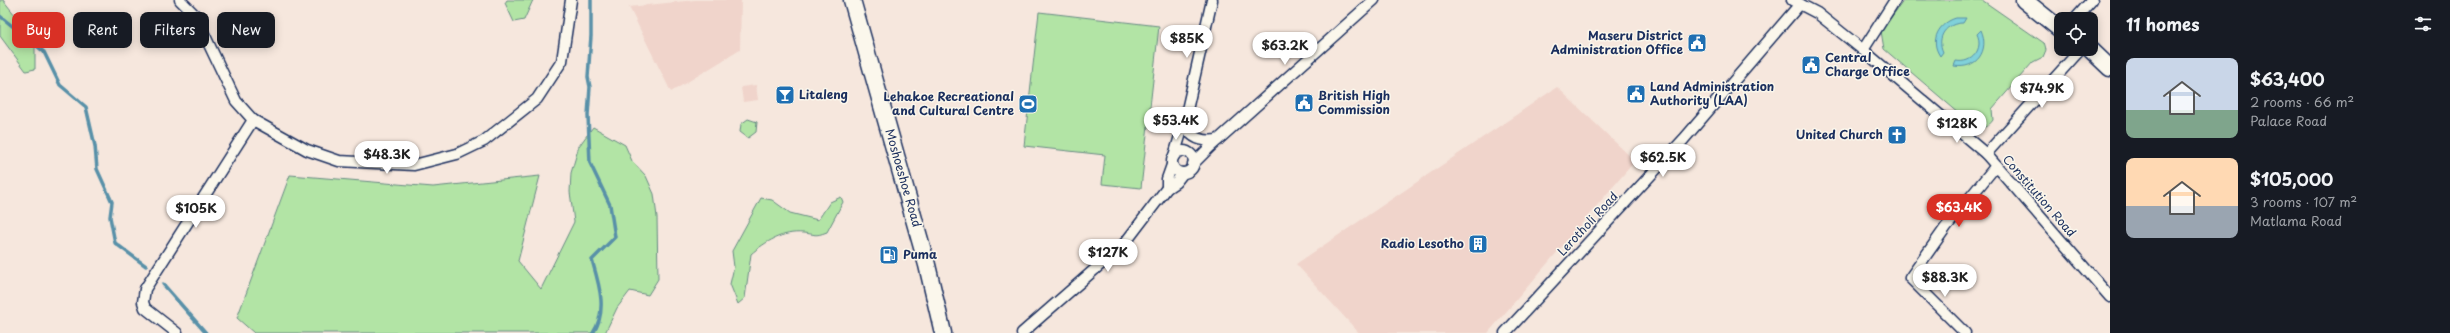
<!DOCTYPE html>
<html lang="en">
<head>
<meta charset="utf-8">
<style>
  body { margin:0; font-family:"Playpen Sans",sans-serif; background:#242831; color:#f1f3f6; height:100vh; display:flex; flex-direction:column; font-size:15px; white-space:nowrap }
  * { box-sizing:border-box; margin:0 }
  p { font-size:13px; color:#9ea1a6 }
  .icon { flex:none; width:22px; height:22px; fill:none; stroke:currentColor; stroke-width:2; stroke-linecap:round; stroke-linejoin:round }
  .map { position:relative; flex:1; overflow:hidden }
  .side { display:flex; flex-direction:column; background:#171b24; width:340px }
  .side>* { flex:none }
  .hud { position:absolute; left:12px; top:12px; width:380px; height:36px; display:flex; gap:8px }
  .fabs { position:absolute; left:2054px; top:12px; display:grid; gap:8px }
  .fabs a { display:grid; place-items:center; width:44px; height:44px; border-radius:8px; background:#171b24; box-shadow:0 2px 10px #0003; font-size:20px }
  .price { position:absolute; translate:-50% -34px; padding:0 9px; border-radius:14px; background:#fff; color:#222; font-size:13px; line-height:26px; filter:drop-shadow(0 1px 2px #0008) }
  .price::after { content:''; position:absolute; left:50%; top:24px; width:12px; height:9px; margin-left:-6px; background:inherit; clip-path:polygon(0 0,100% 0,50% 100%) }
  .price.on { background:#d93025; color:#fff }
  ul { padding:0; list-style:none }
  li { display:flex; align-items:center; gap:12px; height:100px; padding:0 16px }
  li span { display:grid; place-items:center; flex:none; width:112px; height:80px; border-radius:8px; color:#555 }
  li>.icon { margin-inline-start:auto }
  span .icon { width:48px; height:48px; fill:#fffc; stroke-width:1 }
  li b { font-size:17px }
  h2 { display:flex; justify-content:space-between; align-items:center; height:48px; padding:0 16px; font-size:17px }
  .pill { padding:0 14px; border-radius:8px; background:#171b24; box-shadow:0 2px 10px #0003; font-size:14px; line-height:36px }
  .pill.on { background:#d93025; color:#fff }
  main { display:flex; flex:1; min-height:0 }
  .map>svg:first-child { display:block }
</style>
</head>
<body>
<main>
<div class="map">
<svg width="2110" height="333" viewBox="0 0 2110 333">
  <rect width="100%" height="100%" fill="#f6e7dd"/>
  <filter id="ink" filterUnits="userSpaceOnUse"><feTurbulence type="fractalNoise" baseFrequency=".025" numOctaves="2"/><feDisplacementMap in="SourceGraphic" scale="8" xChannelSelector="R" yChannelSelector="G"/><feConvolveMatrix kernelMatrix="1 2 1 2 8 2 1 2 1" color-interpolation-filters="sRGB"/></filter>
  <g filter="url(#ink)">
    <g fill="#f0d4cb">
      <polygon points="695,0 741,0 740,50 671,92 629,7"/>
      <polygon points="756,85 758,100 743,102 741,87"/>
      <polygon points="1557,87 1635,161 1488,333 1359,333 1296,264"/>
    </g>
    <g fill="#b2e4a5" stroke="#668a82">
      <polygon points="0,0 3,0 35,40 35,69 26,71 0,36"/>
      <polygon points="507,0 533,0 524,20 514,22 505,3"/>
      <path d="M1904,0H1982L2044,43L2046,50L2043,57L2033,62L1992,109L1993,120C1988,127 1982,130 1974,126L1884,49L1881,31Z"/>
      <polygon points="1039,12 1159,26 1141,188 1102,184 1105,155 1024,146"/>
      <polygon points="748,119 757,122 756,132 748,138 740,132 741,124"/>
      <polygon points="593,127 625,145 632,161 646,176 654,194 657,217 658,279 648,295 630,291 617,308 605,333 254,333 237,318 290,175 433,187 540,176 518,261 541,289 574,222 570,192 571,173 579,146"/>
      <path d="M841,197L843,202L827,232C814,237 816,234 803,233C783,231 765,242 751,254L745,298L738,304L730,284L734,267L732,251L761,198L772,200L790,213L818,220L830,202Z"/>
    </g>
    <g fill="#80d1d9" stroke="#5890a8">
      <path d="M1956,18H1966L1963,23C1946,23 1936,37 1943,52L1940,56C1929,40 1939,23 1956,18Z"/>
      <path d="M1981,30C1990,50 1977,70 1954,66L1956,61C1972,64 1984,49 1977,34Z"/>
    </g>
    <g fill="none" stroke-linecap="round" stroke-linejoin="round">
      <g stroke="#5890a8" stroke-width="3.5">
        <path d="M591,0V36L588,77L590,87L588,115L590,163L610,205L615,237L592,260C599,284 608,311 593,333"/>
        <polyline points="0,16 44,52 60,85 86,107 95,146 97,169 112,202 110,217 115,243 146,266"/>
        <polyline points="163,284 206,333"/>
      </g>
      <defs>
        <g id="street">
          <polyline points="180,0 195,15 236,101 253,120 307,150 339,161 414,165 457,154 484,141 537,99 562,61 571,0"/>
          <polyline points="1792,0 1817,13 1863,50 1986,154 2110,297"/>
          <polyline points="2075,19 2092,0"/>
          <polyline points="1863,50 1895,0"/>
          <path d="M1184,123C1190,139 1203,142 1218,140"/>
          <circle cx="1183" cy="162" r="11"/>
          <polyline points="1986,154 2081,49"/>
          <polyline points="1174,156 1184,123 1212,0"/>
          <polyline points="1193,164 1210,147 1374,0"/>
          <polyline points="1167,188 1167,179 1172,165"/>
          <polyline points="177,333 145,308 143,302 145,289 253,120"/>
          <polyline points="1022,333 1125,243 1167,188 1176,182 1183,173"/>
          <polyline points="1505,333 1684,139 1800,4"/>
          <polyline points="1965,333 1910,278 1946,227 1995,167"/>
        </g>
        <g id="primary">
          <polyline points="852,0 927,265 943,333"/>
          <polyline points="2024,0 2061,30"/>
          <polyline points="2090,49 2110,68"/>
        </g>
      </defs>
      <use href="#street" stroke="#1b2f5e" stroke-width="13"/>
      <use href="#primary" stroke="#1b2f5e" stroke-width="19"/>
      <use href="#street" stroke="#fbf7ec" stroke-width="10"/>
      <use href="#primary" stroke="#fbf7ec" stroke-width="16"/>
    </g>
  </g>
  <defs>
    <symbol id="civic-square" viewBox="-11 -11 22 22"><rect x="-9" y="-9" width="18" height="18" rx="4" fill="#1f6fb2" stroke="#fbf7ec"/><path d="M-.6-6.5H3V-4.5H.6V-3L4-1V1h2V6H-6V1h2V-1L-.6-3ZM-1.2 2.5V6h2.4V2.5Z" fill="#fff"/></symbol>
    <symbol id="bar-square" viewBox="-11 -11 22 22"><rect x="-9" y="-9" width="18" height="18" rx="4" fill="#1f6fb2" stroke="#fbf7ec"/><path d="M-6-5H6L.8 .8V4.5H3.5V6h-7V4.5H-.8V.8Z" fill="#fff"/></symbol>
    <symbol id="stadium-square" viewBox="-11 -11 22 22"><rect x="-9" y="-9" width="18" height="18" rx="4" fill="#1f6fb2" stroke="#fbf7ec"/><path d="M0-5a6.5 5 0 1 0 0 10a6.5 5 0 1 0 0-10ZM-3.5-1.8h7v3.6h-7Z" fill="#fff"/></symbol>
    <symbol id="church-square" viewBox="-11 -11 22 22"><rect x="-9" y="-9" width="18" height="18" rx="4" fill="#1f6fb2" stroke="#fbf7ec"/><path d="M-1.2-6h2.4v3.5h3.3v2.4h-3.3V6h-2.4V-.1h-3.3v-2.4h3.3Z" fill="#fff"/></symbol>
    <symbol id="building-square" viewBox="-11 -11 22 22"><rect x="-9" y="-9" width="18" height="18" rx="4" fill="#1f6fb2" stroke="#fbf7ec"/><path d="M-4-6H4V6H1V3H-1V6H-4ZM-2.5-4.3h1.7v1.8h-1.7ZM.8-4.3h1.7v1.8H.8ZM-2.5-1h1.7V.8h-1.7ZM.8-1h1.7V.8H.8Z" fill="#fff"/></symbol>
    <symbol id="fuel-square" viewBox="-11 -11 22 22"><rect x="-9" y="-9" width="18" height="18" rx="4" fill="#1f6fb2" stroke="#fbf7ec"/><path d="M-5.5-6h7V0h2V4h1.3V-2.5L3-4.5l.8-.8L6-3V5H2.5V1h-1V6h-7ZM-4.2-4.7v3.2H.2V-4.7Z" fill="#fff"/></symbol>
  </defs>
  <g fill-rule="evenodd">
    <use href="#civic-square" x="1686" y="32" width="22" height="22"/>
    <use href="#civic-square" x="1800" y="54" width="22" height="22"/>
    <use href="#civic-square" x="1625" y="83" width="22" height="22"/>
    <use href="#bar-square" x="774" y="84" width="22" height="22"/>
    <use href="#civic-square" x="1293" y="92" width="22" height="22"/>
    <use href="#stadium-square" x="1017" y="93" width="22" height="22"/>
    <use href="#church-square" x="1886" y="124" width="22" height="22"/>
    <use href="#building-square" x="1467" y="233" width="22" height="22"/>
    <use href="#fuel-square" x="878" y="244" width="22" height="22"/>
  </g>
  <g text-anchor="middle" stroke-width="3" stroke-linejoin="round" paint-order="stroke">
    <g font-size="12" font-weight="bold" fill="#1b2f5e" stroke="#fbf7ec" text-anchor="start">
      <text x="1683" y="40" text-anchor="end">Maseru District<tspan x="1683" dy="14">Administration Office</tspan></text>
      <text x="1825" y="62">Central<tspan x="1825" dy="14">Charge Office</tspan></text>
      <text x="1650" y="91">Land Administration<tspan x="1650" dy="14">Authority (LAA)</tspan></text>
      <text x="799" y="99">Litaleng</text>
      <text x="1318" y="100">British High<tspan x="1318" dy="14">Commission</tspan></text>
      <text x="1014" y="101" text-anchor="end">Lehakoe Recreational<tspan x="1014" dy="14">and Cultural Centre</tspan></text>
      <text x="1883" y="139" text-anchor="end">United Church</text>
      <text x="1464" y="248" text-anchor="end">Radio Lesotho</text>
      <text x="903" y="259">Puma</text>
    </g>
    <g font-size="12" fill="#1b2f5e" stroke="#fbf7ec">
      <text transform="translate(903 178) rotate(74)" y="4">Moshoeshoe Road</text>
      <text transform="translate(2039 196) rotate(49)" y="4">Constitution Road</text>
      <text transform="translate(1588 224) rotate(-47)" y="4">Lerotholi Road</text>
    </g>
  </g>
</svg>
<div class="fabs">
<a><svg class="icon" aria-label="locate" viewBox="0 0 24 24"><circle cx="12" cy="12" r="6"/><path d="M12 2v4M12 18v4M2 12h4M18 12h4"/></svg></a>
</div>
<b class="price" style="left:1187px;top:59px">$85K</b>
<b class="price" style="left:1285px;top:66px">$63.2K</b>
<b class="price" style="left:2042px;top:109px">$74.9K</b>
<b class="price" style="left:1176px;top:141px">$53.4K</b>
<b class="price" style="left:1957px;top:144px">$128K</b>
<b class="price" style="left:387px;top:175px">$48.3K</b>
<b class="price" style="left:1663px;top:178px">$62.5K</b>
<b class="price on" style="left:1959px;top:228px">$63.4K</b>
<b class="price" style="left:196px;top:229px">$105K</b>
<b class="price" style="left:1108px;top:273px">$127K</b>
<b class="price" style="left:1945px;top:298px">$88.3K</b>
<div class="hud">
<a class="pill on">Buy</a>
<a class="pill">Rent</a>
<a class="pill">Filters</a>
<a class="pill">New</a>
</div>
</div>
<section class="side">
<h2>11 homes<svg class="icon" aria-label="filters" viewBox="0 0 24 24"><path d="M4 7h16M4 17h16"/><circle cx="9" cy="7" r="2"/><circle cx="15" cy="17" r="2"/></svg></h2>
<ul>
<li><span style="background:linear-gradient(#c9d6e8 65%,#7fa58c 0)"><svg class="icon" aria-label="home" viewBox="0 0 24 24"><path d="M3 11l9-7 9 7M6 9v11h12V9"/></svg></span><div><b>$63,400</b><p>2 rooms · 66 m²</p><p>Palace Road</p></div></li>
<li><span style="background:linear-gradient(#ffd9b3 60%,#9aa5b1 0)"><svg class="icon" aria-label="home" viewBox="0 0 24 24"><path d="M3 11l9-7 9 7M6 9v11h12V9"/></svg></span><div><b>$105,000</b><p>3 rooms · 107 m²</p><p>Matlama Road</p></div></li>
</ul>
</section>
</main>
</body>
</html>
